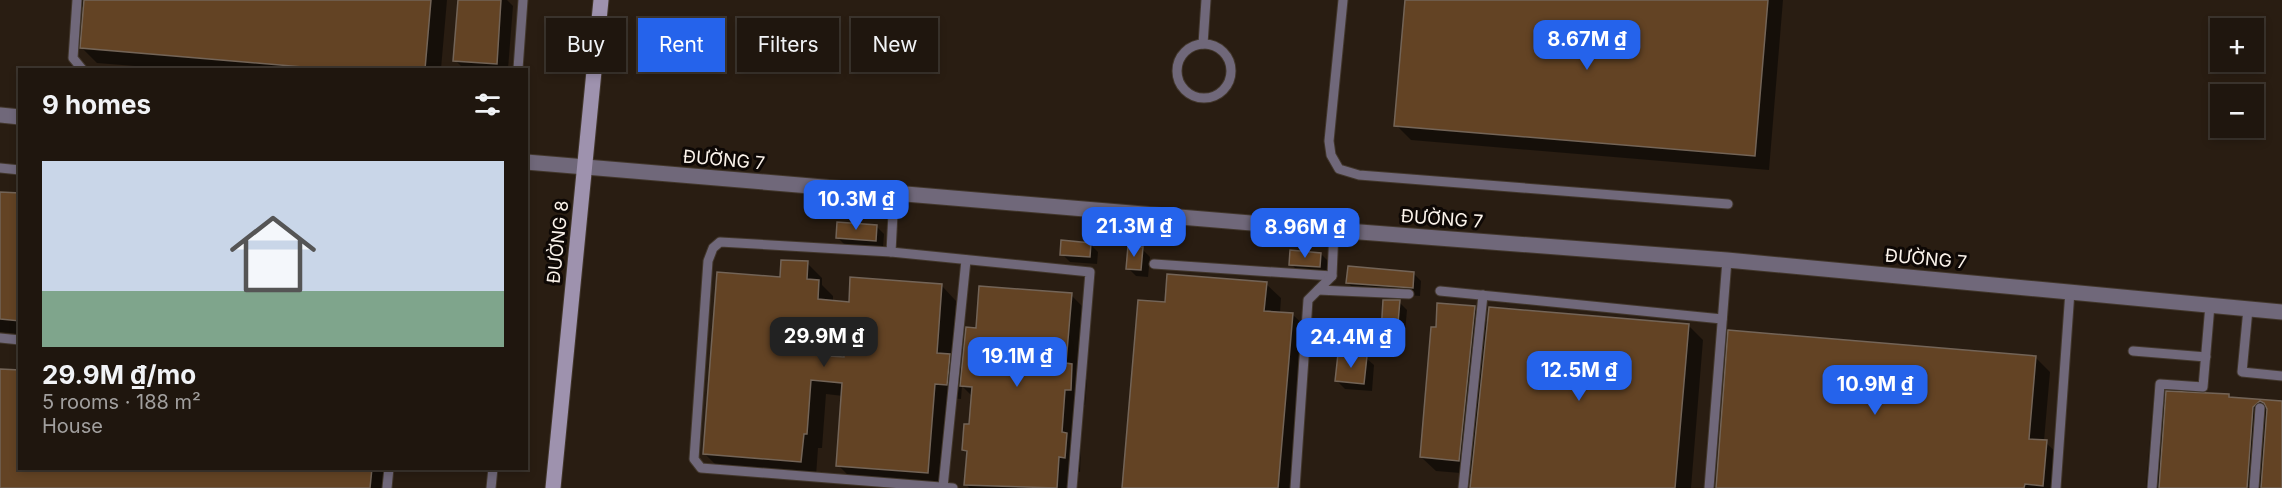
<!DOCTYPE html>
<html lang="en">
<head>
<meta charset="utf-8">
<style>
  body { margin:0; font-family:Inter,sans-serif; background:#271f17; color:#f1f3f6; height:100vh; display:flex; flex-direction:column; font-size:22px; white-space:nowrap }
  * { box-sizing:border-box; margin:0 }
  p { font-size:20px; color:#a19f9e }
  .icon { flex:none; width:33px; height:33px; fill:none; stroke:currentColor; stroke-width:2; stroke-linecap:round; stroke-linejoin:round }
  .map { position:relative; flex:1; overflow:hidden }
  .drawer { position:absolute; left:18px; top:68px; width:510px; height:402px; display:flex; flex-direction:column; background:#1f160e; border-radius:0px; box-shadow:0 3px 9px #0003,0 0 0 2px #3c352e }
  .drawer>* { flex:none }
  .guide { position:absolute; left:546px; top:18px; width:570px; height:54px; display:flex; gap:12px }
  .buttons { position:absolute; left:2210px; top:18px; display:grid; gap:12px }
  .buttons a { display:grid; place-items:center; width:54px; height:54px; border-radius:0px; background:#1f160e; box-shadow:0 3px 9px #0003,0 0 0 2px #3c352e; font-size:30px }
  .price { position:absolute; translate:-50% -51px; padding:0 14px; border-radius:12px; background:#2563eb; color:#fff; font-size:20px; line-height:39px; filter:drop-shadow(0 2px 3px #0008) }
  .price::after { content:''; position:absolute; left:50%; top:36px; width:18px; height:14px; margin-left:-9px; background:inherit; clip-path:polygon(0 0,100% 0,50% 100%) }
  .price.active { background:#222; color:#fff }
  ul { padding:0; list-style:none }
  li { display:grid; align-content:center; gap:12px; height:318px; padding:0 24px }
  li span { display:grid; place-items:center; height:186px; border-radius:0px; color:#555 }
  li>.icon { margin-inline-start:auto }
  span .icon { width:108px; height:108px; fill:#fffc; stroke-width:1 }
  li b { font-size:26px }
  h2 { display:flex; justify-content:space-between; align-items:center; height:72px; padding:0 24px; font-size:26px }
  .tag { padding:0 21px; border-radius:0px; background:#1f160e; box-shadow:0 3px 9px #0003,0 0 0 2px #3c352e; font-size:21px; line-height:54px }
  .tag.active { background:#2563eb; color:#fff }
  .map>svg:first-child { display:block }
</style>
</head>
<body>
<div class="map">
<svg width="2282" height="488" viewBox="0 0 2282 488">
  <rect width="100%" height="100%" fill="#291d12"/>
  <g fill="#0007" fill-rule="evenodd">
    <polygon points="75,0 447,0 441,69 172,69 97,63 82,48 85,9"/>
    <polygon points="459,0 507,0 513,6 508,69 464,69 455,60"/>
    <polygon points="1407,0 1783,0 1769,170 1411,140 1396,125"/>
    <polygon points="0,193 20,195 20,334 0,332"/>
    <polygon points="876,226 884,234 883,248 845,245 837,237"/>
    <polygon points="1090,244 1098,252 1097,264 1070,262 1062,254"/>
    <polygon points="1142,249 1150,257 1148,277 1136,276 1128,268"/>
    <polygon points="1321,254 1329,262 1327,274 1299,272 1291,264"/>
    <path d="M807,263L822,278V285L833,296V302L850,303L942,286L956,301L952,359L963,370L977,329L1071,295L1086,310L1081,375L1087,380L1085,405L1079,404L1076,444L1081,449L1080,472L1074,471L1072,488H969L966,484L968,454L963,450L970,426L972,396L962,386L961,399L949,398L942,487L853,480L838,465L843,396L826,394L822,448H818L816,476L720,469L705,454L781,279ZM830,342L847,343L846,359L829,358Z"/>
    <polygon points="1413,273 1421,281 1420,296 1356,291 1348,283"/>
    <polygon points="1266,284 1281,298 1280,313 1293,315 1308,329 1294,488 1123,488 1166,304"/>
    <polygon points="1399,302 1407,310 1404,342 1390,340 1382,332"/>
    <polygon points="1473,308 1488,323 1689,326 1703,340 1691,488 1471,488 1473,474 1436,471 1421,457 1437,329"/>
    <polygon points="1730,332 2035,357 2050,372 2044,441 2061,457 2059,488 1716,488"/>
    <polygon points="1366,358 1374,365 1372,391 1345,389 1337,381"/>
    <polygon points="0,370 20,468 387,468 385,488 0,488"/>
    <polygon points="2154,391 2167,404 2228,396 2231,399 2282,403 2282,488 2146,488"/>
  </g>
  <g fill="#634324" stroke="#736457" stroke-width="1.5" fill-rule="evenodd">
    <polygon points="84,0 431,0 425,69 326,69 80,48"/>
    <polygon points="458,0 501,0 497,64 453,61"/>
    <polygon points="1405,0 1768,0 1755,156 1394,126"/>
    <polygon points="0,192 20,193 20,321 0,319"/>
    <polygon points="837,222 877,225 876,241 836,238"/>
    <polygon points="1061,240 1091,243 1090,257 1060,255"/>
    <polygon points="1128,246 1143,247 1141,270 1126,269"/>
    <polygon points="1290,250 1321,253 1320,267 1289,265"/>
    <path d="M781,260L808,261L807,279L819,280L818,299L849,302L850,277L942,284L937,353L950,354L947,385L935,384L928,473L836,466L842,383L811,380L807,434H804L801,462L703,454L717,272L780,277ZM816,327L846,330L844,357L813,355Z"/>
    <polygon points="1348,266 1414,272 1413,288 1346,283"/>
    <polygon points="1167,274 1267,282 1264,311 1293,313 1278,488 1122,488 1138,300 1165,302"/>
    <polygon points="979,286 1072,293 1066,363 1072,364 1071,390 1065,390 1062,432 1067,433 1065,458 1059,457 1057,488 964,485 967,451 962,450 964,424 969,424 972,387 960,386 966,327 976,328"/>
    <polygon points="1383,300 1400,300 1397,334 1381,333"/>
    <polygon points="1437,303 1475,306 1459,461 1420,457 1431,327 1436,327"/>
    <polygon points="1489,307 1689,324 1675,488 1470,488"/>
    <polygon points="1728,330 2036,356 2029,439 2047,440 2043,486 2025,484 2024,488 1716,488"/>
    <polygon points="1338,354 1367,356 1364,384 1335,381"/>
    <polygon points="0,369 20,370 20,468 372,468 370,488 0,488"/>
    <polygon points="2166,391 2229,394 2229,397 2282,401 2282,488 2261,488 2267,409 2264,403 2260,401 2253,407 2247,488 2159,488"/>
  </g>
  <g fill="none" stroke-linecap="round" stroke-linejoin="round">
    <defs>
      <g id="lane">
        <polyline points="77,0 73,58 82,69"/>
        <polyline points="1343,0 1329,141 1331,155 1339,169 1359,175 1728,204"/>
        <polyline points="1203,44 1206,0"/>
        <circle cx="1204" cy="71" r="27"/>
        <polyline points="518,69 523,0"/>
        <polyline points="0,168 20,170"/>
        <polyline points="891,252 894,193"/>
        <polyline points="1154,264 1332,276"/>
        <polyline points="1318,290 1409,294"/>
        <polyline points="1440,291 1722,319"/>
        <polyline points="2248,309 2242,372 2282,376"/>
        <polyline points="0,338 20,340"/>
        <polyline points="2133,351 2206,357"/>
        <polyline points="943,487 966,260"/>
        <polyline points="387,488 389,468"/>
        <polyline points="491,488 493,468"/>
        <polyline points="953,488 701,468 694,459 708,261 713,248 720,242 891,252 1090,272 1072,488"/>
        <polyline points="1295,488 1308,300 1332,276 1334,230"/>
        <polyline points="1463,488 1483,295"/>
        <polyline points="1709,488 1727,260"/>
        <polyline points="2056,488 2070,291"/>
        <polyline points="2152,488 2160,384 2203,387 2210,305"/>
        <polyline points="2254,488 2260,408"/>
      </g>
      <g id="street">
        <polyline points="0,115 20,117"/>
        <polyline points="526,162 1334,230 1727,260 2282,312"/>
      </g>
      <polyline id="secondary" points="553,488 601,0"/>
    </defs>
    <use href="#lane" stroke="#42372c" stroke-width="11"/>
    <use href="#street" stroke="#42372c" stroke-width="17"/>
    <use href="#secondary" stroke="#42372c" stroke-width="17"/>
    <use href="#lane" stroke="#70687a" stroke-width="9"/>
    <use href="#street" stroke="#70687a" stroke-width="15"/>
    <use href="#secondary" stroke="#9e92ae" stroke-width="15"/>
  </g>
  <g text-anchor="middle" stroke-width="6" stroke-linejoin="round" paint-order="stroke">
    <g font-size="18" fill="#fbf3eb" stroke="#0e0805">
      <text transform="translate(724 160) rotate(5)" y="6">ĐƯỜNG 7</text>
      <text transform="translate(1442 219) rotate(4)" y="6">ĐƯỜNG 7</text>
      <text transform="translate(558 242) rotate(-84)" y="6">ĐƯỜNG 8</text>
      <text transform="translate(1926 259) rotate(5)" y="6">ĐƯỜNG 7</text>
    </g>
  </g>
</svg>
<div class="buttons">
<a>+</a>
<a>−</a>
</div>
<b class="price" style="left:1587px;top:71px">8.67M ₫</b>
<b class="price" style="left:856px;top:231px">10.3M ₫</b>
<b class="price" style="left:1134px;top:258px">21.3M ₫</b>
<b class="price" style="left:1305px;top:259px">8.96M ₫</b>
<b class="price active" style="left:824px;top:368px">29.9M ₫</b>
<b class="price" style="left:1351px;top:369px">24.4M ₫</b>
<b class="price" style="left:1017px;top:388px">19.1M ₫</b>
<b class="price" style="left:1579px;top:402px">12.5M ₫</b>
<b class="price" style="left:1875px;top:416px">10.9M ₫</b>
<div class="guide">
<a class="tag">Buy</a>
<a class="tag active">Rent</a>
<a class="tag">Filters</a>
<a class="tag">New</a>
</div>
<section class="drawer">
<h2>9 homes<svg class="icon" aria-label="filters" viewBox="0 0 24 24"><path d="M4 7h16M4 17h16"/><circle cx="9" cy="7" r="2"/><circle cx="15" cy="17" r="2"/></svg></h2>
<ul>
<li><span style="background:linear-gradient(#c9d6e8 70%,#7fa58c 0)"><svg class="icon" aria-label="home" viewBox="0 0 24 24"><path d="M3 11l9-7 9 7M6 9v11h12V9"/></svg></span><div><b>29.9M ₫/mo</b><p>5 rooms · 188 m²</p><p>House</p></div></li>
</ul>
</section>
</div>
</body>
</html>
